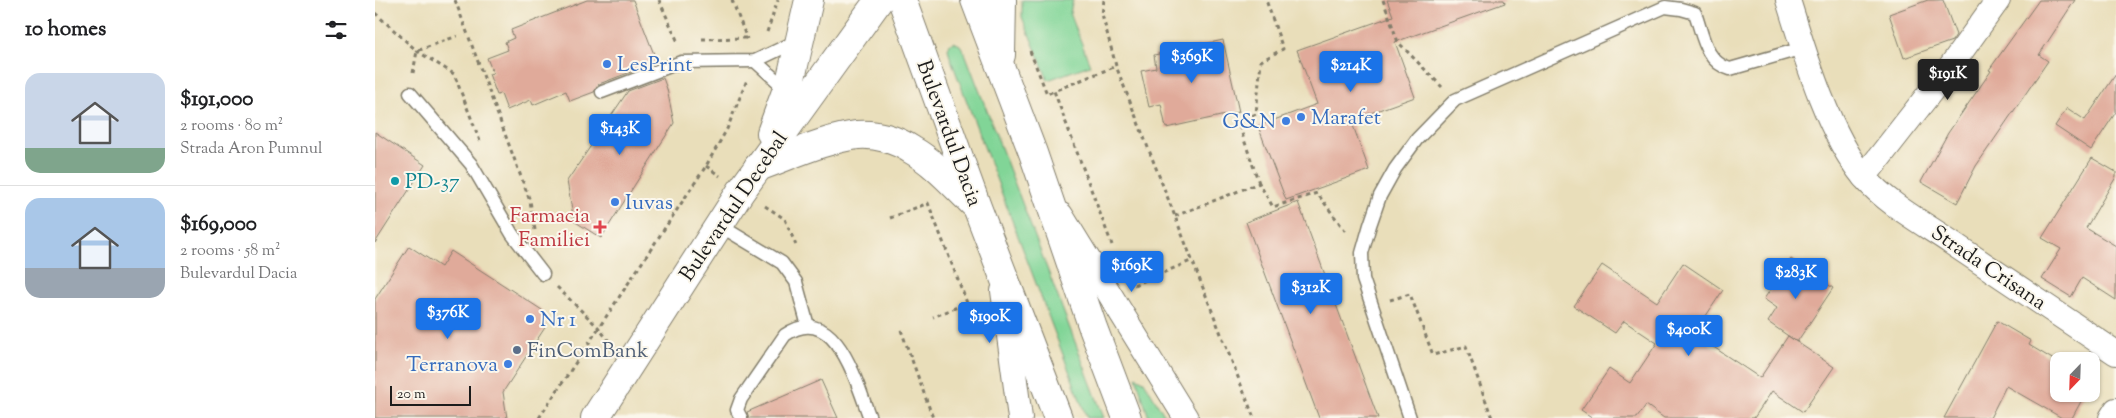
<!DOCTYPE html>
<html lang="en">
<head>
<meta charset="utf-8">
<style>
  body { margin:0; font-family:"Sorts Mill Goudy",serif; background:#f6f6f6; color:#202124; height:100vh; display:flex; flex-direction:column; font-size:19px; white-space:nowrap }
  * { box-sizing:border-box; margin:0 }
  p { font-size:16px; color:#757577 }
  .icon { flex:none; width:28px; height:28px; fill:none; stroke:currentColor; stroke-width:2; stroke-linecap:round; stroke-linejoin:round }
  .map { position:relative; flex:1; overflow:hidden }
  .panel { display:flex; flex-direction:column; background:#fff; width:375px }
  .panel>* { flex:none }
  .needle { width:32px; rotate:203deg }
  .tools { position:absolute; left:1675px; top:352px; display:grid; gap:10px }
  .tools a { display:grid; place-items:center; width:50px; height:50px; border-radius:10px; background:#fff; box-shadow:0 1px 4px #0004; font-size:25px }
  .scale { position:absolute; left:15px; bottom:12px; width:81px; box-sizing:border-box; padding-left:5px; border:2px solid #1c1c1c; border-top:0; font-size:14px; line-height:18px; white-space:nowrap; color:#1c1c1c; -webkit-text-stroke:4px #fbf7ec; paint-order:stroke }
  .price { position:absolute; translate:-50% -42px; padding:0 11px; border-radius:5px; background:#1a73e8; color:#fff; font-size:16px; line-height:32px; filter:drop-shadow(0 1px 2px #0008) }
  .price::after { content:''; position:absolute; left:50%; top:30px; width:15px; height:11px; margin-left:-8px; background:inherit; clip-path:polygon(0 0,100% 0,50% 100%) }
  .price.current { background:#222; color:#fff }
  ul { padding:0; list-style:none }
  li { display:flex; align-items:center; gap:15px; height:125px; padding:0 25px }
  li+li { border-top:1px solid #e0e0e0 }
  li span { display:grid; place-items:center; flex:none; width:140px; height:100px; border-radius:15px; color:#555 }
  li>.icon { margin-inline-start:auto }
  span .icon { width:60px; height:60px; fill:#fffc; stroke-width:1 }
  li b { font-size:21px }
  h2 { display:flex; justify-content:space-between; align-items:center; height:60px; padding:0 25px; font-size:21px }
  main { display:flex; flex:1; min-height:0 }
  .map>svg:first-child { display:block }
</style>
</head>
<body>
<main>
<section class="panel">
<h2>10 homes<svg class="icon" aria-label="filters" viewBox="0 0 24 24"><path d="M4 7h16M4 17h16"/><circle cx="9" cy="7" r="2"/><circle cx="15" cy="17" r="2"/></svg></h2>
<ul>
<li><span style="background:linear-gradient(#c9d6e8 75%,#7fa58c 0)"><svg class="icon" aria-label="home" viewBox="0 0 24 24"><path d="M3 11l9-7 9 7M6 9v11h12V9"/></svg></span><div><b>$191,000</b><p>2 rooms · 80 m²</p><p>Strada Aron Pumnul</p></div></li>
<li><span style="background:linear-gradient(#a9c7e8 70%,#9aa5b1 0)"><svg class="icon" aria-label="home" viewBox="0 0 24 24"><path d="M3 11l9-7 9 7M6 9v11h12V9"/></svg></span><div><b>$169,000</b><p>2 rooms · 58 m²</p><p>Bulevardul Dacia</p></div></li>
</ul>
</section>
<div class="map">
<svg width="1741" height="418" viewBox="0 0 1741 418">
  <rect width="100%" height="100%" fill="#fbf7ec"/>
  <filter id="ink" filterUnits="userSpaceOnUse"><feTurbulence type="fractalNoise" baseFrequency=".02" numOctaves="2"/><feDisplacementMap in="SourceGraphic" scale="10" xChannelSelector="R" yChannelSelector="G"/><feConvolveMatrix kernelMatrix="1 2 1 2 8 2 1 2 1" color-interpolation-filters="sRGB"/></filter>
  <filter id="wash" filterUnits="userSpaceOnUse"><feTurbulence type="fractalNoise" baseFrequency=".0096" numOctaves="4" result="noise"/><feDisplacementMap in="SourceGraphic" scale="20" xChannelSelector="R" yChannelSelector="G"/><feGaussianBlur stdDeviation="1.12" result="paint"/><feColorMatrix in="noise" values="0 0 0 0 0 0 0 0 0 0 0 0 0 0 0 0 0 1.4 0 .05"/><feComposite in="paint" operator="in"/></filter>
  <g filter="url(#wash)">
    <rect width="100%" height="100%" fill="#e9deba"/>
    <g fill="#81d597" stroke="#4e785a">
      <polygon points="647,0 698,0 695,13 715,65 673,80 647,17"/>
      <polygon points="579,42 585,45 590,53 729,418 712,418 575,57 573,49 575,44"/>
      <polygon points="761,377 769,381 791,418 774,418"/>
    </g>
    <g id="blocks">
      <g fill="#e0aa9a">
        <polygon points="212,0 258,0 282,62 224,84 219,92 195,101 191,91 158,105 156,100 132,110 126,94 122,95 114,74 118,73 112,58 133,50 130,42 139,38 136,30"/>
        <polygon points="1012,0 1129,0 1130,3 1020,42 1040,97 976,120 994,170 911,200 883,126 942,104 922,50 1018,16"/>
        <polygon points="1553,0 1568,0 1581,35 1577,41 1529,58 1514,14"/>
        <polygon points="1664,0 1700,0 1664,55 1673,61 1601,166 1582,203 1546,182 1573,133 1616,71 1614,70"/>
        <polygon points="848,40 864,112 791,128 786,104 774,107 766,71 781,68 779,55"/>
        <polygon points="1741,74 1741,112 1716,150 1680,126 1692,108 1710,120"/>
        <polygon points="288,78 292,89 299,123 226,238 199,221 192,181 253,91"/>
        <polygon points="0,132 50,165 0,243"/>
        <polygon points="1717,158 1741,172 1741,177 1711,228 1741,246 1741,300 1707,278 1696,297 1667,279 1686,249 1667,238"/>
        <polygon points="923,202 1003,418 944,418 871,222"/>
        <polygon points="34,246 66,267 76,251 167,310 171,326 128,392 132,418 0,418 0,299"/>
        <polygon points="1416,259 1458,288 1422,342 1393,322 1402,308 1389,299"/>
        <polygon points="1308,263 1348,290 1319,334 1385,378 1413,336 1459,367 1428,412 1397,391 1379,418 1289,418 1271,405 1262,418 1218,418 1206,410 1234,369 1255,383 1282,343 1249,321 1240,333 1199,306 1227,265 1282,302"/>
        <polygon points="1622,321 1656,341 1654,345 1684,363 1684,394 1710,394 1697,418 1687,418 1631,386 1615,418 1569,418"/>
        <polygon points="446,380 463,418 374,418 372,412"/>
      </g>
    </g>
  </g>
  <g filter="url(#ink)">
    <use href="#blocks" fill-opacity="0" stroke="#827d6b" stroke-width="1"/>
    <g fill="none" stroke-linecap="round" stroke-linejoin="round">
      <defs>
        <g id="lane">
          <polyline points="380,61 412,90"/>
          <polyline points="227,92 306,62 380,61 424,40"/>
          <polyline points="35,93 96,164 137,234 168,274"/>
          <polyline points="344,225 407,263 421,282 433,326"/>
          <path d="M366,418L362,410L366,399L410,335C461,300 482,385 495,418"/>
          <path d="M1035,418L988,279L987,253L995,225L1005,196L1020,169L1042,139L1080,100L1290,7L1306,9L1320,13C1328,35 1330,62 1355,69L1428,48"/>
        </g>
        <g id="street">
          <path d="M1413,0C1430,55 1453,133 1489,177C1512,204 1548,223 1577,243C1632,280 1686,316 1741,353"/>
          <polyline points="1489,177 1575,67 1623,0"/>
          <polyline points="686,215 811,418"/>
          <polyline points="628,291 645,418"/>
          <polyline points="1736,418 1741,410"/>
        </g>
        <g id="primary">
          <polyline points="396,133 416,78 434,0"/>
          <polyline points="220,418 366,191 504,0"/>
        </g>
        <g id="highway">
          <polyline points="527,0 602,207 683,418"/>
          <polyline points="600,0 658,153 718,328 752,418"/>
          <polyline points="626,55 627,0"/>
          <path d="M383,167C414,156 450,139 482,135C501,133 522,140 537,150C560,163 579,185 598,203"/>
        </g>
      </defs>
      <use href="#lane" stroke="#827d6b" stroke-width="15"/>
      <use href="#street" stroke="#827d6b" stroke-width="26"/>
      <use href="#primary" stroke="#827d6b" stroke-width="30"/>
      <use href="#highway" stroke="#827d6b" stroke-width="30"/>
      <g stroke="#827d6b" stroke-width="3" stroke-dasharray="4 4" stroke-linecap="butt">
        <polyline points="80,0 155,201 160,230"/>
        <polyline points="284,0 302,40 306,40"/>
        <polyline points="357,0 372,39"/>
        <polyline points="729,0 727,14 741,66 879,418"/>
        <polyline points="1008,0 1023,42 1067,87"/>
        <polyline points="0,13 42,51 79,74 105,141"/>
        <polyline points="392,32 403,0"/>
        <polyline points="327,39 371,38"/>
        <polyline points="655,51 672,94 679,91"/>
        <polyline points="38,73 42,51 82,36"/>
        <polyline points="331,166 345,176"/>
        <polyline points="884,183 863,122 881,114 886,61 908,49 891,0"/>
        <polyline points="390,206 410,219 422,248"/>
        <polyline points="800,216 884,183 898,207 942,193 971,232"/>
        <polyline points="515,218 553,203 592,303 558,317"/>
        <polyline points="737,245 679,91 741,66"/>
        <polyline points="759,285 818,260"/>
        <polyline points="182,287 223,327 236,344"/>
        <polyline points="1015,300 1035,294 1058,355 1091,346 1117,418"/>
        <polyline points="526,330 558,418"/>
        <polyline points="164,418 331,166 352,129 372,80"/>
      </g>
      <use href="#lane" stroke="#fff" stroke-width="12"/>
      <use href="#street" stroke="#fff" stroke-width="24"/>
      <use href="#primary" stroke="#fff" stroke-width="28"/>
      <use href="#highway" stroke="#fff" stroke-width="28"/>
    </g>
  </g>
  <g fill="#3f7fe0" stroke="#fbf7ec" stroke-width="2">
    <circle cx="232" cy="64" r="5"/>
    <circle cx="926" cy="117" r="5"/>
    <circle cx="911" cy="121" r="5"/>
    <circle cx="240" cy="202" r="5"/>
    <circle cx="155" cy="319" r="5"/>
    <circle cx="133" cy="364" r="5"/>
  </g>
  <circle fill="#0f9aa8" stroke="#fbf7ec" stroke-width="2" cx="20" cy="181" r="5"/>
  <path fill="#e0444e" stroke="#fbf7ec" stroke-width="2" d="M222.5 219.5h5v5h5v5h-5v5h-5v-5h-5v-5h5z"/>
  <circle fill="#5c6f8a" stroke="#fbf7ec" stroke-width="2" cx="142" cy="350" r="5"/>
  <g text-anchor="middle" stroke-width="4" stroke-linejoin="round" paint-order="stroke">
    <g font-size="21" fill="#366cbe" stroke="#fbf7ec" text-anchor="start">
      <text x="242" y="71">LesPrint</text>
      <text x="936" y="124">Marafet</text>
      <text x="901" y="128" text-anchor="end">G&amp;N</text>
      <text x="250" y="209">Iuvas</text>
      <text x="165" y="326">Nr 1</text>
      <text x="123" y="371" text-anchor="end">Terranova</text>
    </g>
    <g font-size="21" fill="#1c1c1c" stroke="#fbf7ec">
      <text transform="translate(575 133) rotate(70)" y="7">Bulevardul Dacia</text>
      <text transform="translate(358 206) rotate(-56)" y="7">Bulevardul Decebal</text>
      <text transform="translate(1614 267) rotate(34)" y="7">Strada Crisana</text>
    </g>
    <g font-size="21" fill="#0d838f" stroke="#fbf7ec" text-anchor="start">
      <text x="30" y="188">PD-37</text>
    </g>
    <g font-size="21" fill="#be3a42" stroke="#fbf7ec" text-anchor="end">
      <text x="215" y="222">Farmacia<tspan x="215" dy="24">Familiei</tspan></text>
    </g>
    <g font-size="21" fill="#4e5e75" stroke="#fbf7ec" text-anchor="start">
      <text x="152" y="357">FinComBank</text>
    </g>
  </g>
</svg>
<div class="tools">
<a><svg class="needle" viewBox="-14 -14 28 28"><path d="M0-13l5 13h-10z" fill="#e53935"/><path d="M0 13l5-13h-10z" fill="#757577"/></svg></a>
</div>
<div class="scale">20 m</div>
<b class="price" style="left:817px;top:84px">$369K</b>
<b class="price" style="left:976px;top:93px">$214K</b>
<b class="price current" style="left:1573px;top:101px">$191K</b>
<b class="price" style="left:245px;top:156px">$143K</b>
<b class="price" style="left:757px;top:293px">$169K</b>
<b class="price" style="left:1421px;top:300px">$283K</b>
<b class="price" style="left:936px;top:315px">$312K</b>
<b class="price" style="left:73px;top:340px">$376K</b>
<b class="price" style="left:615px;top:344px">$190K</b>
<b class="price" style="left:1314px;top:357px">$400K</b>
</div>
</main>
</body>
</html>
